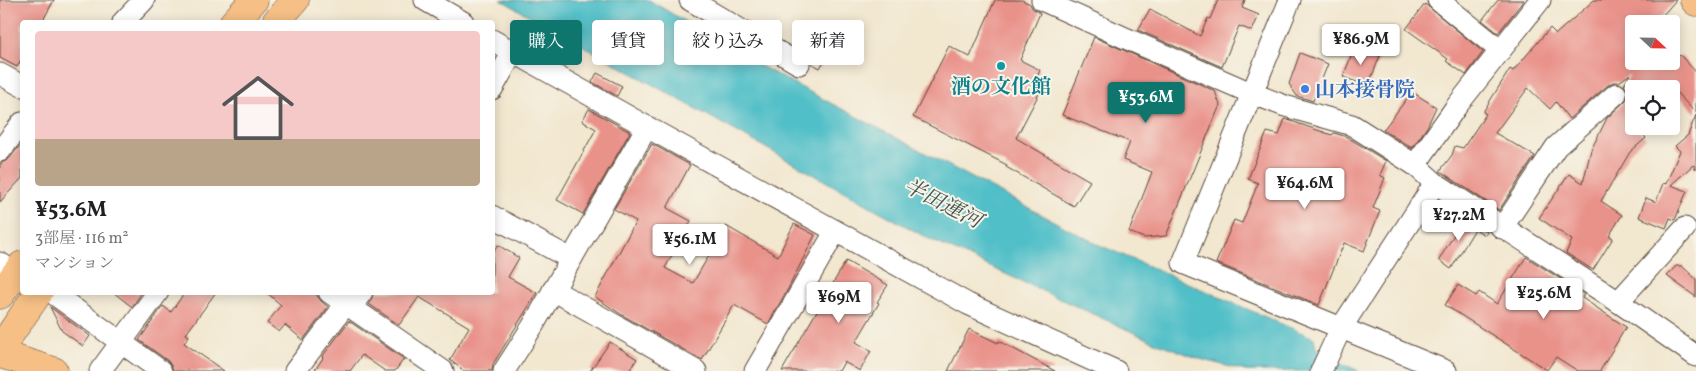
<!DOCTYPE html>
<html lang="ja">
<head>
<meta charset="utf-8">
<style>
  body { margin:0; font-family:Vollkorn,"Noto Serif JP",serif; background:#f2f2f2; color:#202124; height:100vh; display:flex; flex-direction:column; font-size:19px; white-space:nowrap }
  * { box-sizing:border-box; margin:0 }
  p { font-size:16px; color:#757577 }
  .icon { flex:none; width:28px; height:28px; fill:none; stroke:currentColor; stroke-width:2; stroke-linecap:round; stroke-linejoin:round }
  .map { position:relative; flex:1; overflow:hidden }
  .side { position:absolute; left:20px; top:20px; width:475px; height:275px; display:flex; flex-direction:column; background:#fff; border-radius:5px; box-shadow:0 2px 12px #0003 }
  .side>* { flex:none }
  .top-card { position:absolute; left:510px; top:20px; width:475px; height:45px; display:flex; gap:10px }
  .needle { width:32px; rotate:112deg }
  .fabs { position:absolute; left:1625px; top:15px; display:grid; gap:10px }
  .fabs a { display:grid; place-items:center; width:55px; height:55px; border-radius:5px; background:#fff; box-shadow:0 2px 12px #0003; font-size:25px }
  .price { position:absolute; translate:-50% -42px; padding:0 11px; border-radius:5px; background:#fff; color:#222; font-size:16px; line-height:32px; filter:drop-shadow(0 1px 2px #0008) }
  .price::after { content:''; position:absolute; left:50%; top:30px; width:15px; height:11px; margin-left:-8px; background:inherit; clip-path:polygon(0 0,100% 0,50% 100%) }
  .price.on { background:#0f766e; color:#fff }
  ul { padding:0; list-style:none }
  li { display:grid; align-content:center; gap:10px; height:265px; padding:0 15px }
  li span { display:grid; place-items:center; height:155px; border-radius:5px; color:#555 }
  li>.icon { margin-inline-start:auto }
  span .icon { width:90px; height:90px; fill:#fffc; stroke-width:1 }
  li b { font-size:21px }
  .chip { padding:0 18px; border-radius:5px; background:#fff; box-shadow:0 2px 12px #0003; font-size:18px; line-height:45px }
  .chip.on { background:#0f766e; color:#fff }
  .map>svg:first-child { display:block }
</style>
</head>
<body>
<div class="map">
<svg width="1696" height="371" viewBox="0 0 1696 371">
  <rect width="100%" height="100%" fill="#f7f3e8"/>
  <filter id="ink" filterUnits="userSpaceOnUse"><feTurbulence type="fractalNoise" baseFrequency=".02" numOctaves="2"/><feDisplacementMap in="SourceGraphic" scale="10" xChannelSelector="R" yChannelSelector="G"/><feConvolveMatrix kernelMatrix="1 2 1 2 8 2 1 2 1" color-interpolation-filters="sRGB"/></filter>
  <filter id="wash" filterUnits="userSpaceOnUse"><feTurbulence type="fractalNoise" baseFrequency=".0096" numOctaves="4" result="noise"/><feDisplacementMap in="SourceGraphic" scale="20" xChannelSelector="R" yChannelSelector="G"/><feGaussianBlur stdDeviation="1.12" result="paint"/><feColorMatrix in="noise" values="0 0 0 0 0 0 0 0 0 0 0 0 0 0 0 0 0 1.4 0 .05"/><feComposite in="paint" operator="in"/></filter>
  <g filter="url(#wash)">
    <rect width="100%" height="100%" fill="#f2e7cf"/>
    <polygon fill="#51bfc8" stroke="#467473" points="501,0 649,0 755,63 1097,244 1314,338 1316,348 1321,354 1359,371 1246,371 1200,359 1152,341 929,239"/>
    <g id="blocks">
      <g fill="#e9928a">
        <polygon points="0,0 54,0 42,22 22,22 22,58 17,67 0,58"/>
        <polygon points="995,0 1022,0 1030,4 1032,8 1040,13 1020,60 1040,70 1036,80 1044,84 1016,138 1090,181 1074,206 1006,167 1007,165 913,117 949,46 970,57"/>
        <polygon points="1218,0 1245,0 1242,8 1259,15 1252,31 1239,26 1222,67 1138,30 1150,9 1200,36 1208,18 1210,19"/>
        <polygon points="1498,0 1524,0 1498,33 1482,20"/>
        <polygon points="1594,0 1676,0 1655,24 1634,24 1634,66 1636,61 1662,61 1668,67 1680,55 1696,72 1696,113 1673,89 1634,89 1634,126 1646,138 1630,152 1601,201 1622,215 1609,236 1613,238 1593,270 1566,253 1572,240 1539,218 1569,174 1583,183 1591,150 1607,118 1628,98 1628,91 1624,85 1630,74 1619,82 1613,82 1608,85 1569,119 1556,102 1550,109 1528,88 1495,133 1535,156 1499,210 1440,171 1452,155 1455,146 1463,148 1486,114 1483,112 1510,69 1513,71 1550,28 1556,34"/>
        <polygon points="1425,4 1483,52 1466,75 1446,61 1448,59 1406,29"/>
        <polygon points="818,30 836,40 820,68 811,63 810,57 805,53"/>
        <polygon points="1094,37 1215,91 1220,105 1166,236 1144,238 1129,232 1152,172 1123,160 1130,142 1062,115"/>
        <polygon points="1355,46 1380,56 1368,86 1343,77"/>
        <polygon points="1300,53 1328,64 1313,101 1297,96 1289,84"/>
        <polygon points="597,73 622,86 617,96 592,82"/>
        <polygon points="1412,92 1436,107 1427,127 1412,148 1383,130"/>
        <polygon points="589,109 630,132 583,214 557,200 596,129 582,121"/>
        <polygon points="1696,115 1696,169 1693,165 1671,185 1687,191 1675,220 1670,218 1666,228 1639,217 1646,198 1656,202 1663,183 1666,184 1680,151 1675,146 1688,135"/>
        <polygon points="1285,119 1332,135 1334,133 1347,137 1386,161 1380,175 1385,178 1373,208 1380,211 1364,251 1344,243 1319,305 1216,263 1234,220 1242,223 1258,183 1248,179 1267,132 1279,135"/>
        <polygon points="22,143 22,178 0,202 0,164 9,159"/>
        <polygon points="652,144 690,165 667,208 691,221 665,268 693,283 726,226 778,256 794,224 815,235 789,287 768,324 734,305 702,360 622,315 595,297 636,221 614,209"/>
        <polygon points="1461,215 1487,232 1485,235 1475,229 1451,269 1439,260 1462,221 1458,219"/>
        <polygon points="498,245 519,258 508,277 537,293 493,364 492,371 464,371 450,360 469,327 419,297 399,325 369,304 374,292 492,292 492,254"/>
        <polygon points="1526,257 1584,294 1582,298 1626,327 1600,371 1578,371 1556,357 1547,370 1445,305 1458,285 1476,296 1479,292 1497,304"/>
        <polygon points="846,261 888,285 877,302 879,303 856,342 871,351 860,371 844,362 839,371 782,371"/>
        <polygon points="1676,266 1682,266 1696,279 1696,297 1667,276"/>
        <polygon points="113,292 142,292 132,307"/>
        <polygon points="185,292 216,292 186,334 189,336 184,343 224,371 174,371 168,361 139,340 163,306 171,312"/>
        <polygon points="266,292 314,292 322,302 328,307 303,340 285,325 279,332 267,323 281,305"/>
        <polygon points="50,307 90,336 83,346 62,331"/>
        <polygon points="349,321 404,359 395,371 385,371 362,355 350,371 314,371 323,358 322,357"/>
        <polygon points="969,329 998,343 999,341 1055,371 948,371"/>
        <polygon points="610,342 637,359 629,371 590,371"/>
      </g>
    </g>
  </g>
  <g filter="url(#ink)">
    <use href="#blocks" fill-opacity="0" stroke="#564639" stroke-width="1"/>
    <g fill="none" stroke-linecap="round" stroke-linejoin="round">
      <defs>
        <g id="minor">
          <polyline points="425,0 463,22"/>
          <polyline points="690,0 799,64"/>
          <polyline points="1042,0 1123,37 1251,93 1285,106 1352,125 1415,165 1435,183 1617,301 1696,356"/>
          <polyline points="1290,0 1183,263 1446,371"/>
          <polyline points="1438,0 1500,50"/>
          <polyline points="123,22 144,0"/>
          <polyline points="492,40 647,127 968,304 1116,371"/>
          <polyline points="0,74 22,86"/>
          <polyline points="492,89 513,52"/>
          <polyline points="0,151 22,123"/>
          <polyline points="1415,165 1456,107 1540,0"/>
          <polyline points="492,216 571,259"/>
          <polyline points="1502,228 1556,147 1616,94"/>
          <polyline points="0,263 15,273"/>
          <polyline points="553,290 696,371"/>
          <polyline points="51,292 161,371"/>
          <polyline points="329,292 443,371"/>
          <polyline points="1618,302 1685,228"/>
          <polyline points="351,307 362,292"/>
          <polyline points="100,371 158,292"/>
          <polyline points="295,371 346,304"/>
          <polyline points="504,371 534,324 647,127"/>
          <polyline points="755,371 835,232"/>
          <polyline points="1321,371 1341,328 1435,183"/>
        </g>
        <g id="major">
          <polyline points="1694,0 1696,2"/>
          <polyline points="234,22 254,0"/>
          <polyline points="276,22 295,0"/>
          <polyline points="0,295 22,265"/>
          <polyline points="0,349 39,292"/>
          <polyline points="0,354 54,371"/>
        </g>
      </defs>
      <use href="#minor" stroke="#564639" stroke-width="23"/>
      <use href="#major" stroke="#564639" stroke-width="29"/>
      <use href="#minor" stroke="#fff" stroke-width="21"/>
      <use href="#major" stroke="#f5bf86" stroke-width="28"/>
    </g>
  </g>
  <circle fill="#0f9aa8" stroke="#f7f3e8" stroke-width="2" cx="1001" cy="66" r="5"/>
  <circle fill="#3f7fe0" stroke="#f7f3e8" stroke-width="2" cx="1305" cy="89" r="5"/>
  <g text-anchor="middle" stroke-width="4" stroke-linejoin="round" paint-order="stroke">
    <g font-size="20" font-weight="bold" fill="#0d838f" stroke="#f7f3e8">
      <text x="1001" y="93">酒の文化館</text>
    </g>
    <g font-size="20" font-weight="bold" fill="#366cbe" stroke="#f7f3e8" text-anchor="start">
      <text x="1315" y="96">山本接骨院</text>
    </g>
    <g font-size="21" font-style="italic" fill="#425751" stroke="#f7f3e8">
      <text transform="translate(943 203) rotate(27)" y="7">半田運河</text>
    </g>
  </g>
</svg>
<div class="fabs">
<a><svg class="needle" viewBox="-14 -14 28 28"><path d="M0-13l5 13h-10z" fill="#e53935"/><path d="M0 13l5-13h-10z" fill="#757577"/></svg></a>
<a><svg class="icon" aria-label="locate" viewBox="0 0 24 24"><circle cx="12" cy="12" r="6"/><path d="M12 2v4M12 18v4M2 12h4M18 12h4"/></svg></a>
</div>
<b class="price" style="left:1361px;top:66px">¥86.9M</b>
<b class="price on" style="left:1146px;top:124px">¥53.6M</b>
<b class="price" style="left:1305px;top:210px">¥64.6M</b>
<b class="price" style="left:1459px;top:242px">¥27.2M</b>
<b class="price" style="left:690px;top:266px">¥56.1M</b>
<b class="price" style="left:1544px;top:320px">¥25.6M</b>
<b class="price" style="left:839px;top:324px">¥69M</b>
<div class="top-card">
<a class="chip on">購入</a>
<a class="chip">賃貸</a>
<a class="chip">絞り込み</a>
<a class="chip">新着</a>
</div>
<section class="side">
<ul>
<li><span style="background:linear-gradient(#f6c9c9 70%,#b9a48a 0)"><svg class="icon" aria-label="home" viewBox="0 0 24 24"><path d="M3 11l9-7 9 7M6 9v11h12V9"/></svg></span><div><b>¥53.6M</b><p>3部屋 · 116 m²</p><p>マンション</p></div></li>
</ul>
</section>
</div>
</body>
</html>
